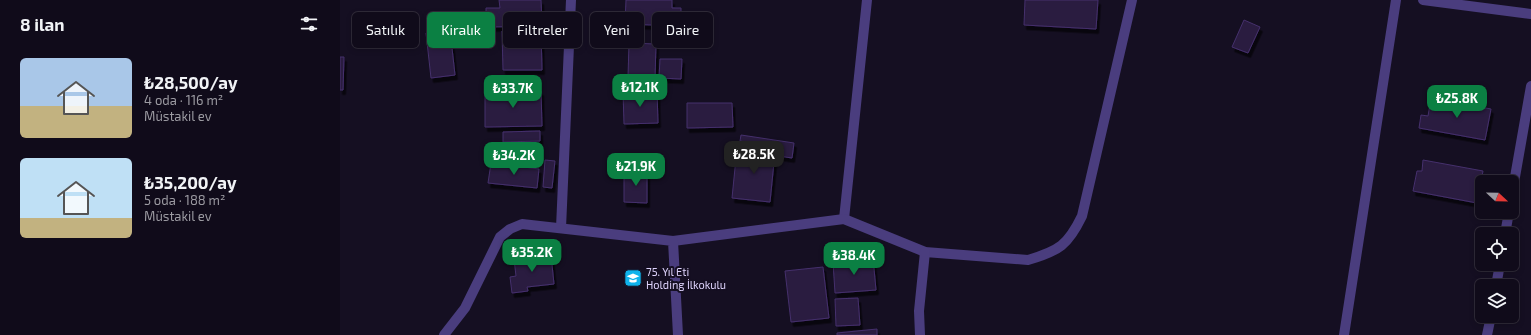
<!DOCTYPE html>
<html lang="tr">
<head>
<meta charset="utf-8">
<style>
  body { margin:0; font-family:"Exo 2",sans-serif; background:#191423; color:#f1f3f6; height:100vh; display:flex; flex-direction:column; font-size:15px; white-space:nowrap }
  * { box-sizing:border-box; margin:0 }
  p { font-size:13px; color:#9c9ba2 }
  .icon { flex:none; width:22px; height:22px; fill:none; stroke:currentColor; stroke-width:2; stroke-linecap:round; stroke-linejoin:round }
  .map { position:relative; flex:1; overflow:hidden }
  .drawer { display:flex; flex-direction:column; background:#100b1a; width:340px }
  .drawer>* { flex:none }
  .hud { position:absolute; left:12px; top:12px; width:380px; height:36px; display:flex; gap:8px }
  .needle { width:26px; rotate:112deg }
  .buttons { position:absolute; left:1135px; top:175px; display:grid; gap:8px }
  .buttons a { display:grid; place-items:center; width:44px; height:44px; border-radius:6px; background:#100b1a; box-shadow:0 2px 6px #0003,0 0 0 1px #302b39; font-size:20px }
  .price { position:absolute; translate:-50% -34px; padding:0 9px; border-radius:8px; background:#0b8043; color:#fff; font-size:13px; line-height:26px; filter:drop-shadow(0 1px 2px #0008) }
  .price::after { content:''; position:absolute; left:50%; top:24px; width:12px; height:9px; margin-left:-6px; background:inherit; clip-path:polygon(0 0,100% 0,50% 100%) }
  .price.active { background:#222; color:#fff }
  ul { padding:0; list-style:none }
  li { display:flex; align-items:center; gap:12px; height:100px; padding:0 20px }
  li span { display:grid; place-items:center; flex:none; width:112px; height:80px; border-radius:6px; color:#555 }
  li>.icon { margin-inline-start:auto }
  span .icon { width:48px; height:48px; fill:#fffc; stroke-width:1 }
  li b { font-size:17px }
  h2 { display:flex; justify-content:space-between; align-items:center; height:48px; padding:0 20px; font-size:17px }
  .tag { padding:0 14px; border-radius:6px; background:#100b1a; box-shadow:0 2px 6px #0003,0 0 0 1px #302b39; font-size:14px; line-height:36px }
  .tag.active { background:#0b8043; color:#fff }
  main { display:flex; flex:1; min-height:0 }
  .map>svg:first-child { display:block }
</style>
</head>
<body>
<main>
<section class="drawer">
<h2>8 ilan<svg class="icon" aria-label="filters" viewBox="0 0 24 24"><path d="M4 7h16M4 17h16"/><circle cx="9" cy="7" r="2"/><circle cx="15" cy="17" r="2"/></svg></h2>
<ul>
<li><span style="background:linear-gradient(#a9c7e8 60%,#c2b280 0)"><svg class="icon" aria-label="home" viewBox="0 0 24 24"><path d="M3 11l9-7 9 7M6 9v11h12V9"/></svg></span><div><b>₺28,500/ay</b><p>4 oda · 116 m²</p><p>Müstakil ev</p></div></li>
<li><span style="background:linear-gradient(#bfe0f5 75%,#c2b280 0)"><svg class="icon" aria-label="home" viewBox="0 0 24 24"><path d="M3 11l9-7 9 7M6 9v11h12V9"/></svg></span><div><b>₺35,200/ay</b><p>5 oda · 188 m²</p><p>Müstakil ev</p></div></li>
</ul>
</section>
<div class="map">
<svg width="1191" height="335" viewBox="0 0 1191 335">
  <defs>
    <filter id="shadow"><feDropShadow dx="2.5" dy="4.5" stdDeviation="0" flood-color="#0009"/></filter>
  </defs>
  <rect width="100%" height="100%" fill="#150f22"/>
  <g fill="#2a1c41" stroke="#45306c" filter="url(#shadow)">
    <polygon points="159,0 201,0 202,26 146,27 146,8 160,8"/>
    <polygon points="286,0 332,0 332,8 341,8 341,26 285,24"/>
    <polygon points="685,0 758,0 756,29 684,25"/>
    <polygon points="904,20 920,27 908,53 892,47"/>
    <polygon points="110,30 115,75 91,78 86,33"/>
    <polygon points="201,30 202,70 163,70 162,31"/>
    <polygon points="289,43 316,44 315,78 288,77"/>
    <polygon points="0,57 4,57 3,90 0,90"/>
    <polygon points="320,59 342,59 341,79 319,78"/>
    <polygon points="201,91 202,126 145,127 145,93"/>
    <polygon points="317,91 318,123 284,124 283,92"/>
    <polygon points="1091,98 1151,109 1145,140 1079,128 1081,115 1088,116"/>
    <polygon points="347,103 392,103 393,127 347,128"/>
    <polygon points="200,131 200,141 163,142 163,132"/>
    <polygon points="401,135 454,143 452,158 439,156 440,147 400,141"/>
    <polygon points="397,148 435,152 430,202 392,198"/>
    <polygon points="205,160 215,161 212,188 203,187"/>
    <polygon points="1083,160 1143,171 1137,203 1073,191 1077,171 1082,171"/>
    <polygon points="151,163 199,169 197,188 148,183"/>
    <polygon points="284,172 307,172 307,203 284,202"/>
    <polygon points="211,255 214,284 187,287 188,291 172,293 170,277 176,276 174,259"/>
    <polygon points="533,258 536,290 495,293 493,262"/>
    <polygon points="483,267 489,318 451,322 445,271"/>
    <polygon points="518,298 520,325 496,326 495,299"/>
    <polygon points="537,329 537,335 497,335 497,333"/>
  </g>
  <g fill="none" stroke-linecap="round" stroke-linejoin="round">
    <g stroke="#4a3d7e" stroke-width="10">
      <polyline points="1083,0 1191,14"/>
      <polyline points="1172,194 1191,86"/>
      <polyline points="504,219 527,0"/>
      <polyline points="221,228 231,0"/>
      <polyline points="1165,234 1169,212"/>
      <path d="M333,241L504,219L585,252L688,260C719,251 728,245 742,216L792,0"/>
      <polyline points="1156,286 1160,264"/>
      <polyline points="104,335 125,308 160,237 170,229 182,224 333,241 338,335"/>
      <polyline points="580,335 579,311 585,252"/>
      <polyline points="1004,335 1056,0"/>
      <polyline points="1147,335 1151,316"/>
    </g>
  </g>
  <defs>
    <symbol id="school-square" viewBox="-11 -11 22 22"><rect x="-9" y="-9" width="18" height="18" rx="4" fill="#0fb3ec" stroke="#150f22"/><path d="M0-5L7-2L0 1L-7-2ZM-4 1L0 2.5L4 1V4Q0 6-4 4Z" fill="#fff"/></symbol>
  </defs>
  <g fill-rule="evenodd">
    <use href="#school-square" x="283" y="268" width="20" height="20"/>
  </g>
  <g text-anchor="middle" stroke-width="4" stroke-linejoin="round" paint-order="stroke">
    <g font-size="11" fill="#ded3fc" stroke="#150f22" text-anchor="start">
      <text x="306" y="276">75. Yıl Eti<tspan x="306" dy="13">Holding İlkokulu</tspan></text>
    </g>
  </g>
</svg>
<div class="buttons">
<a><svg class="needle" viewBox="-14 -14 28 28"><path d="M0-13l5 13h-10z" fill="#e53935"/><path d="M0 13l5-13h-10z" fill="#9c9ba2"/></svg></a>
<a><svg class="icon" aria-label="locate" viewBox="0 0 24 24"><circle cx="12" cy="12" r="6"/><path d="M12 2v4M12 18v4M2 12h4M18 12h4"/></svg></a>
<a><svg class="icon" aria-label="layers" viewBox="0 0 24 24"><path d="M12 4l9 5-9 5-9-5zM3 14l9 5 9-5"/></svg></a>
</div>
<b class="price" style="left:300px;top:108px">₺12.1K</b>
<b class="price" style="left:173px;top:109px">₺33.7K</b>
<b class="price" style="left:1117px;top:119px">₺25.8K</b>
<b class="price active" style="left:414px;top:175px">₺28.5K</b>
<b class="price" style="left:174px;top:176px">₺34.2K</b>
<b class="price" style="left:296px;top:187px">₺21.9K</b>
<b class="price" style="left:192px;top:273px">₺35.2K</b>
<b class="price" style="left:514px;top:276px">₺38.4K</b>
<div class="hud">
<a class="tag">Satılık</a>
<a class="tag active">Kiralık</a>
<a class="tag">Filtreler</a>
<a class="tag">Yeni</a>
<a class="tag">Daire</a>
</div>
</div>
</main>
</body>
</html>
